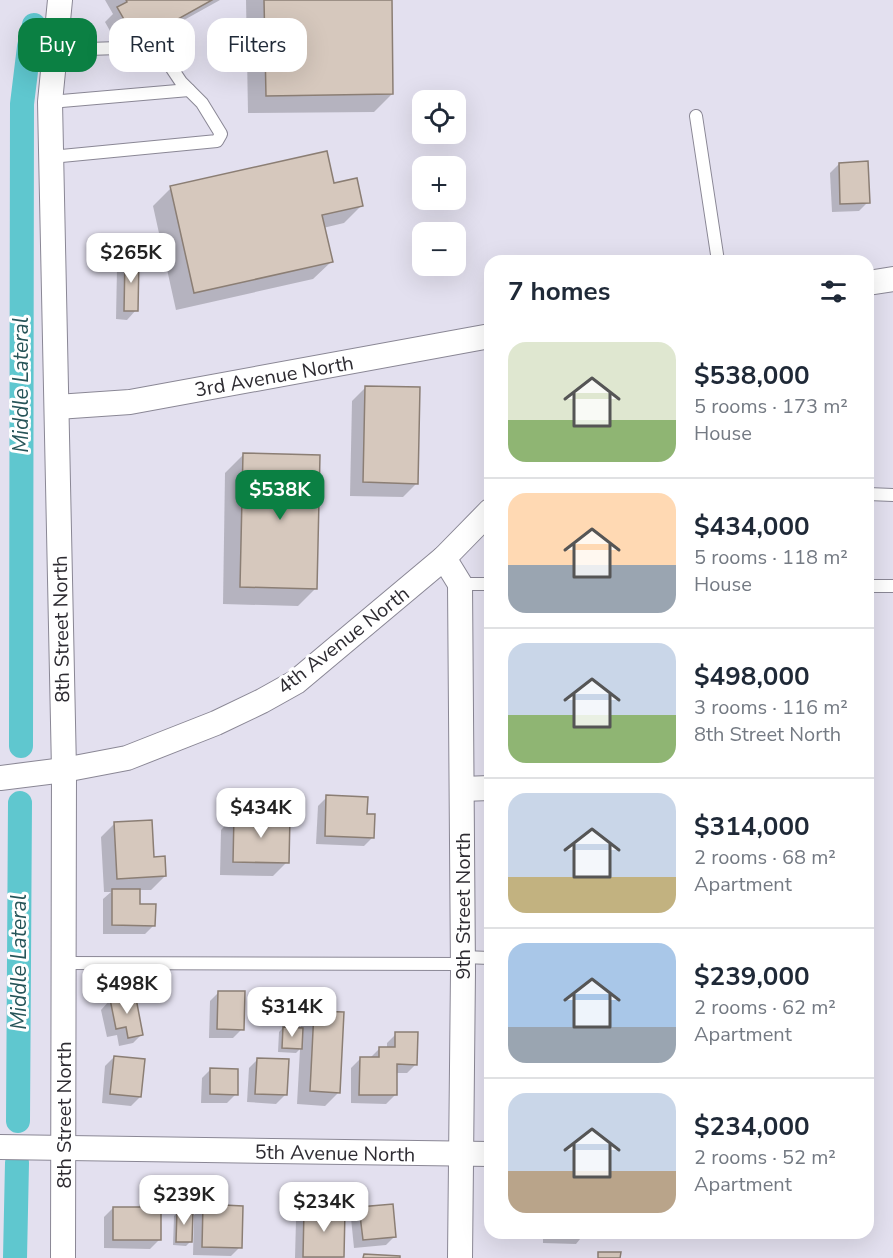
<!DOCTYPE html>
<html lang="en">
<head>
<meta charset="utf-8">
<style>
  body { margin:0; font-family:"Nunito Sans",sans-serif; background:#f6f6f7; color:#1f2937; height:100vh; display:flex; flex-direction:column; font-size:22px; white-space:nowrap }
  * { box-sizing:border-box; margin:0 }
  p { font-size:20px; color:#747a83 }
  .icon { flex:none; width:33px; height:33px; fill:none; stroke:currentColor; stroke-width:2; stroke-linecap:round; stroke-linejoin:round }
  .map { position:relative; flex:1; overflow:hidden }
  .side { position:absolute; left:484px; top:255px; width:390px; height:984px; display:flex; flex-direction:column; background:#fff; border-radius:18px; box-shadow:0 6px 24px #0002 }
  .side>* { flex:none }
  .hud { position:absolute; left:18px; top:18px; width:376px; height:54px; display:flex; gap:12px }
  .controls { position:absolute; left:412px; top:90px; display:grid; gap:12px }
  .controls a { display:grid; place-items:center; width:54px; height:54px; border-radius:12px; background:#fff; box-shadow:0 6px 24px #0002; font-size:30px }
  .price { position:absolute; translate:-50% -51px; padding:0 14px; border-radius:12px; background:#fff; color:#222; font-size:20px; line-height:39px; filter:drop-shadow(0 2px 3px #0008) }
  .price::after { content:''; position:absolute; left:50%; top:36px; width:18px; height:14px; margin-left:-9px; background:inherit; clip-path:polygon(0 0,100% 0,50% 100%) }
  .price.current { background:#0b8043; color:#fff }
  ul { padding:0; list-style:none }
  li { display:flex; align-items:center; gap:18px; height:150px; padding:0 24px }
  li+li { border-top:2px solid #e0e1e3 }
  li span { display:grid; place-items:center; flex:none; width:168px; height:120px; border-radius:18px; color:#555 }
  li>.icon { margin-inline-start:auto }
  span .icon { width:72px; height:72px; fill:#fffc; stroke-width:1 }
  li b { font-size:26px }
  h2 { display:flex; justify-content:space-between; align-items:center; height:72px; padding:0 24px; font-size:26px }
  .pill { padding:0 21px; border-radius:18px; background:#fff; box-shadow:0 6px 24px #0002; font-size:21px; line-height:54px }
  .pill.current { background:#0b8043; color:#fff }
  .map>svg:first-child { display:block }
</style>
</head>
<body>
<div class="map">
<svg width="893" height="1258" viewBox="0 0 893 1258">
  <rect width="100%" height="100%" fill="#e3e0ef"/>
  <g fill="#0003">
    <polygon points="105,0 220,0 123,54 105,22 113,14"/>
    <polygon points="246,0 390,0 392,94 374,112 248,113"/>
    <polygon points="839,164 868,202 859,211 832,212 830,173"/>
    <polygon points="333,184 362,205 344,223 323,228 331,262 313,279 176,310 153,206 171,188"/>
    <polygon points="126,259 136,310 127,320 116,319 117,268"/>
    <polygon points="366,387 417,483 403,497 350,496 352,401"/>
    <polygon points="243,455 316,588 298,606 223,604 225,473"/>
    <polygon points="327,797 366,816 373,837 364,846 316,844 318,806"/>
    <polygon points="234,816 287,862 273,876 220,875 221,830"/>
    <polygon points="114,824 165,876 151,890 139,890 139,905 154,925 145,934 103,934 103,899 111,892 104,892 101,837"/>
    <polygon points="219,992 242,1029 233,1038 209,1038 210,1001"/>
    <polygon points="110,1000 142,1034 133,1043 119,1046 117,1035 107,1037 101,1010"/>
    <polygon points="315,1012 339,1092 325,1106 297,1104 300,1049 296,1053 278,1052 279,1032 283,1028 301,1029 301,1026"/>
    <polygon points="396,1034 416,1064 407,1073 396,1073 395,1095 386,1104 351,1103 351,1068 360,1059 371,1057 380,1048 387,1049 387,1043"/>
    <polygon points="114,1057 140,1097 131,1106 102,1103 105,1066"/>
    <polygon points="258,1059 285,1095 276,1104 247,1102 249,1068"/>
    <polygon points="211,1069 236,1094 227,1103 201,1103 202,1078"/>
    <polygon points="203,1206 240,1247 231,1256 193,1255 194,1215"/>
    <polygon points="113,1208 159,1240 150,1249 104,1248 104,1217"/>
    <polygon points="360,1209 395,1236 386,1245 354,1248 351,1218"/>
    <polygon points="305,1211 343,1257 342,1258 295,1258 296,1220"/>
    <polygon points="178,1212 190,1242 186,1246 173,1245 174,1216"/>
    <polygon points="543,1233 585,1233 576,1244 543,1243"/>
  </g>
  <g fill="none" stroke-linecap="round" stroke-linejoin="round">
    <g stroke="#5fc7cf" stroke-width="24">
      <polyline points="21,746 22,104 29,47 34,25"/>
      <polyline points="18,1121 20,803"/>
      <polyline points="15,1258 17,1163"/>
    </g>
  </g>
  <g fill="#d6c8bd" stroke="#8b7e74" stroke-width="1.5">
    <polygon points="126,0 212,0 137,42 117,7 127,2"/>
    <polygon points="264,0 392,0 393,94 266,96"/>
    <polygon points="327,151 334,183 357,178 363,206 322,215 333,262 194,293 170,186"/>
    <polygon points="868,161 870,203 840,204 839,163"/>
    <polygon points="125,257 139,258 138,311 124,311"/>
    <polygon points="365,386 420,387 418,484 363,482"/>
    <polygon points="243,453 320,455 317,589 240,587"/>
    <polygon points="326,795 368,797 367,814 375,814 374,838 325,836"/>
    <polygon points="234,814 290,816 289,863 233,862"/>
    <polygon points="152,820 154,857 165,856 166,876 117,879 114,822"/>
    <polygon points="112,889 140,889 140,904 156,904 155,926 112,925"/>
    <polygon points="218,991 245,991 244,1030 217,1029"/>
    <polygon points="135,993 143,1035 128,1038 126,1027 116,1029 110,999"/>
    <polygon points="314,1011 344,1012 340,1093 310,1091"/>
    <polygon points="283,1027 303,1028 302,1049 282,1048"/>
    <polygon points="395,1032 418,1032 417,1065 397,1064 397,1095 359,1095 360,1057 379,1057 379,1047 395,1047"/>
    <polygon points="114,1056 145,1059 141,1097 110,1094"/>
    <polygon points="257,1058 289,1059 287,1095 255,1094"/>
    <polygon points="210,1068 238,1069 238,1095 210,1094"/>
    <polygon points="203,1204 243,1206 242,1248 202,1247"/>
    <polygon points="393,1204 396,1237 363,1240 359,1207"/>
    <rect x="113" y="1207" width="48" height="33"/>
    <polygon points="304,1209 345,1210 344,1257 303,1257"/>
    <polygon points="177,1210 193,1211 192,1242 176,1242"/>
    <polygon points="551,1233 587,1233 587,1236"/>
    <polygon points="598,1252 621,1252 620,1258 598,1258"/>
    <polygon points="364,1254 400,1256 400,1258 363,1258"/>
  </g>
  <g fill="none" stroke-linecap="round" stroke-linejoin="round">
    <defs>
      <g id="service">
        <polyline points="50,102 189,90"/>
        <polyline points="696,116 718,261"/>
        <polyline points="51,157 217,141 221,134 202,103 181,82 163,55 152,47 55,50"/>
        <polyline points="868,494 893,495"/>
        <polyline points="460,584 490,584"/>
        <polyline points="868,586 893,586"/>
        <polyline points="463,957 490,958"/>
        <polyline points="64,963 463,964"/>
      </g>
      <g id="minor">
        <polyline points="60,0 50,102 64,770 63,1258"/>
        <polyline points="868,283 893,279"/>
        <polyline points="57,407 130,402 490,336"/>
        <polyline points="444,558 460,584 463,971 460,1258"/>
        <polyline points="0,778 64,770 127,758 216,723 262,701 296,682 444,558 490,511"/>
        <polyline points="462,789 490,788"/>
        <polyline points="0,1147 490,1154"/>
      </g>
    </defs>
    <use href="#service" stroke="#8a8795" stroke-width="14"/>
    <use href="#minor" stroke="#8a8795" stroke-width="26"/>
    <use href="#service" stroke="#fff" stroke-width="12"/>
    <use href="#minor" stroke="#fff" stroke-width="24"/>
  </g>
  <g text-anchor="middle" stroke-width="6" stroke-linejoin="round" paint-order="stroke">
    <g font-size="20" fill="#2e2c32" stroke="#fff">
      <text transform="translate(274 376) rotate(-10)" y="7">3rd Avenue North</text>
      <text transform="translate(61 629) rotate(-91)" y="7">8th Street North</text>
      <text transform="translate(343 640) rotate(-38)" y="7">4th Avenue North</text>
      <text transform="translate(463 906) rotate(-90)" y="7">9th Street North</text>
      <text transform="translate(64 1115) rotate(-90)" y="7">8th Street North</text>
      <text transform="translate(335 1153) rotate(1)" y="7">5th Avenue North</text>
    </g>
    <g font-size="21" font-style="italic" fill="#275559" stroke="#fff">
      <text transform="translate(21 385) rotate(-90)" y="7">Middle Lateral</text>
      <text transform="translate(19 962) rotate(-90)" y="7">Middle Lateral</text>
    </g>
  </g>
</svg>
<div class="controls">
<a><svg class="icon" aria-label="locate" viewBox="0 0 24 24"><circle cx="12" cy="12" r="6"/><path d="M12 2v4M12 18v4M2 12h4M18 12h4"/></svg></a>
<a>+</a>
<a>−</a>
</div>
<b class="price" style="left:131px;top:284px">$265K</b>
<b class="price current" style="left:280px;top:521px">$538K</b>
<b class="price" style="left:261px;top:839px">$434K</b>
<b class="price" style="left:127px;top:1015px">$498K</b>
<b class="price" style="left:292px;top:1038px">$314K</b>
<b class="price" style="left:184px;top:1226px">$239K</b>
<b class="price" style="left:324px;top:1233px">$234K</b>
<div class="hud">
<a class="pill current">Buy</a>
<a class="pill">Rent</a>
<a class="pill">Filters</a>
</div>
<section class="side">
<h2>7 homes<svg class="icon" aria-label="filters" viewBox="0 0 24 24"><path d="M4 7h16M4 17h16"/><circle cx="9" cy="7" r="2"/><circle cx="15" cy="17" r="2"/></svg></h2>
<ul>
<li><span style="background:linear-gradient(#dfe7d0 65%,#8fb573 0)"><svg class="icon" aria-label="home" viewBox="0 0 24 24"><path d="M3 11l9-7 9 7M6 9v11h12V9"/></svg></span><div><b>$538,000</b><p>5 rooms · 173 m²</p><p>House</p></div></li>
<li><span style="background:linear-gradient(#ffd9b3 60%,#9aa5b1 0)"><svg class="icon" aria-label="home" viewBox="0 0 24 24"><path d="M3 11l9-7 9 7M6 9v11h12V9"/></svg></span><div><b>$434,000</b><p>5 rooms · 118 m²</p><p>House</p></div></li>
<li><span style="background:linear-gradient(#c9d6e8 60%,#8fb573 0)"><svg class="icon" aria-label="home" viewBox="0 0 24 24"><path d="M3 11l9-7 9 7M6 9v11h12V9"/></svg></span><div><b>$498,000</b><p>3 rooms · 116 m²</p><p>8th Street North</p></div></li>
<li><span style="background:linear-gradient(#c9d6e8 70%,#c2b280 0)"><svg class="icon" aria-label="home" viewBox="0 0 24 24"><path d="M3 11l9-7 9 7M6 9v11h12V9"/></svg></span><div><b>$314,000</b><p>2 rooms · 68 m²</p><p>Apartment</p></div></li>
<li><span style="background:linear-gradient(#a9c7e8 70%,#9aa5b1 0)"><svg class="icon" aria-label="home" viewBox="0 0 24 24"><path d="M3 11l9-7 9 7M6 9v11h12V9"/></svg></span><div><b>$239,000</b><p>2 rooms · 62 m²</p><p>Apartment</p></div></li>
<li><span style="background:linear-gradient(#c9d6e8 65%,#b9a48a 0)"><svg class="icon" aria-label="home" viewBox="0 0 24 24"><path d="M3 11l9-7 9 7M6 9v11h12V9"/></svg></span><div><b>$234,000</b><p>2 rooms · 52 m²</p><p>Apartment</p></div></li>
</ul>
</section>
</div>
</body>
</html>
